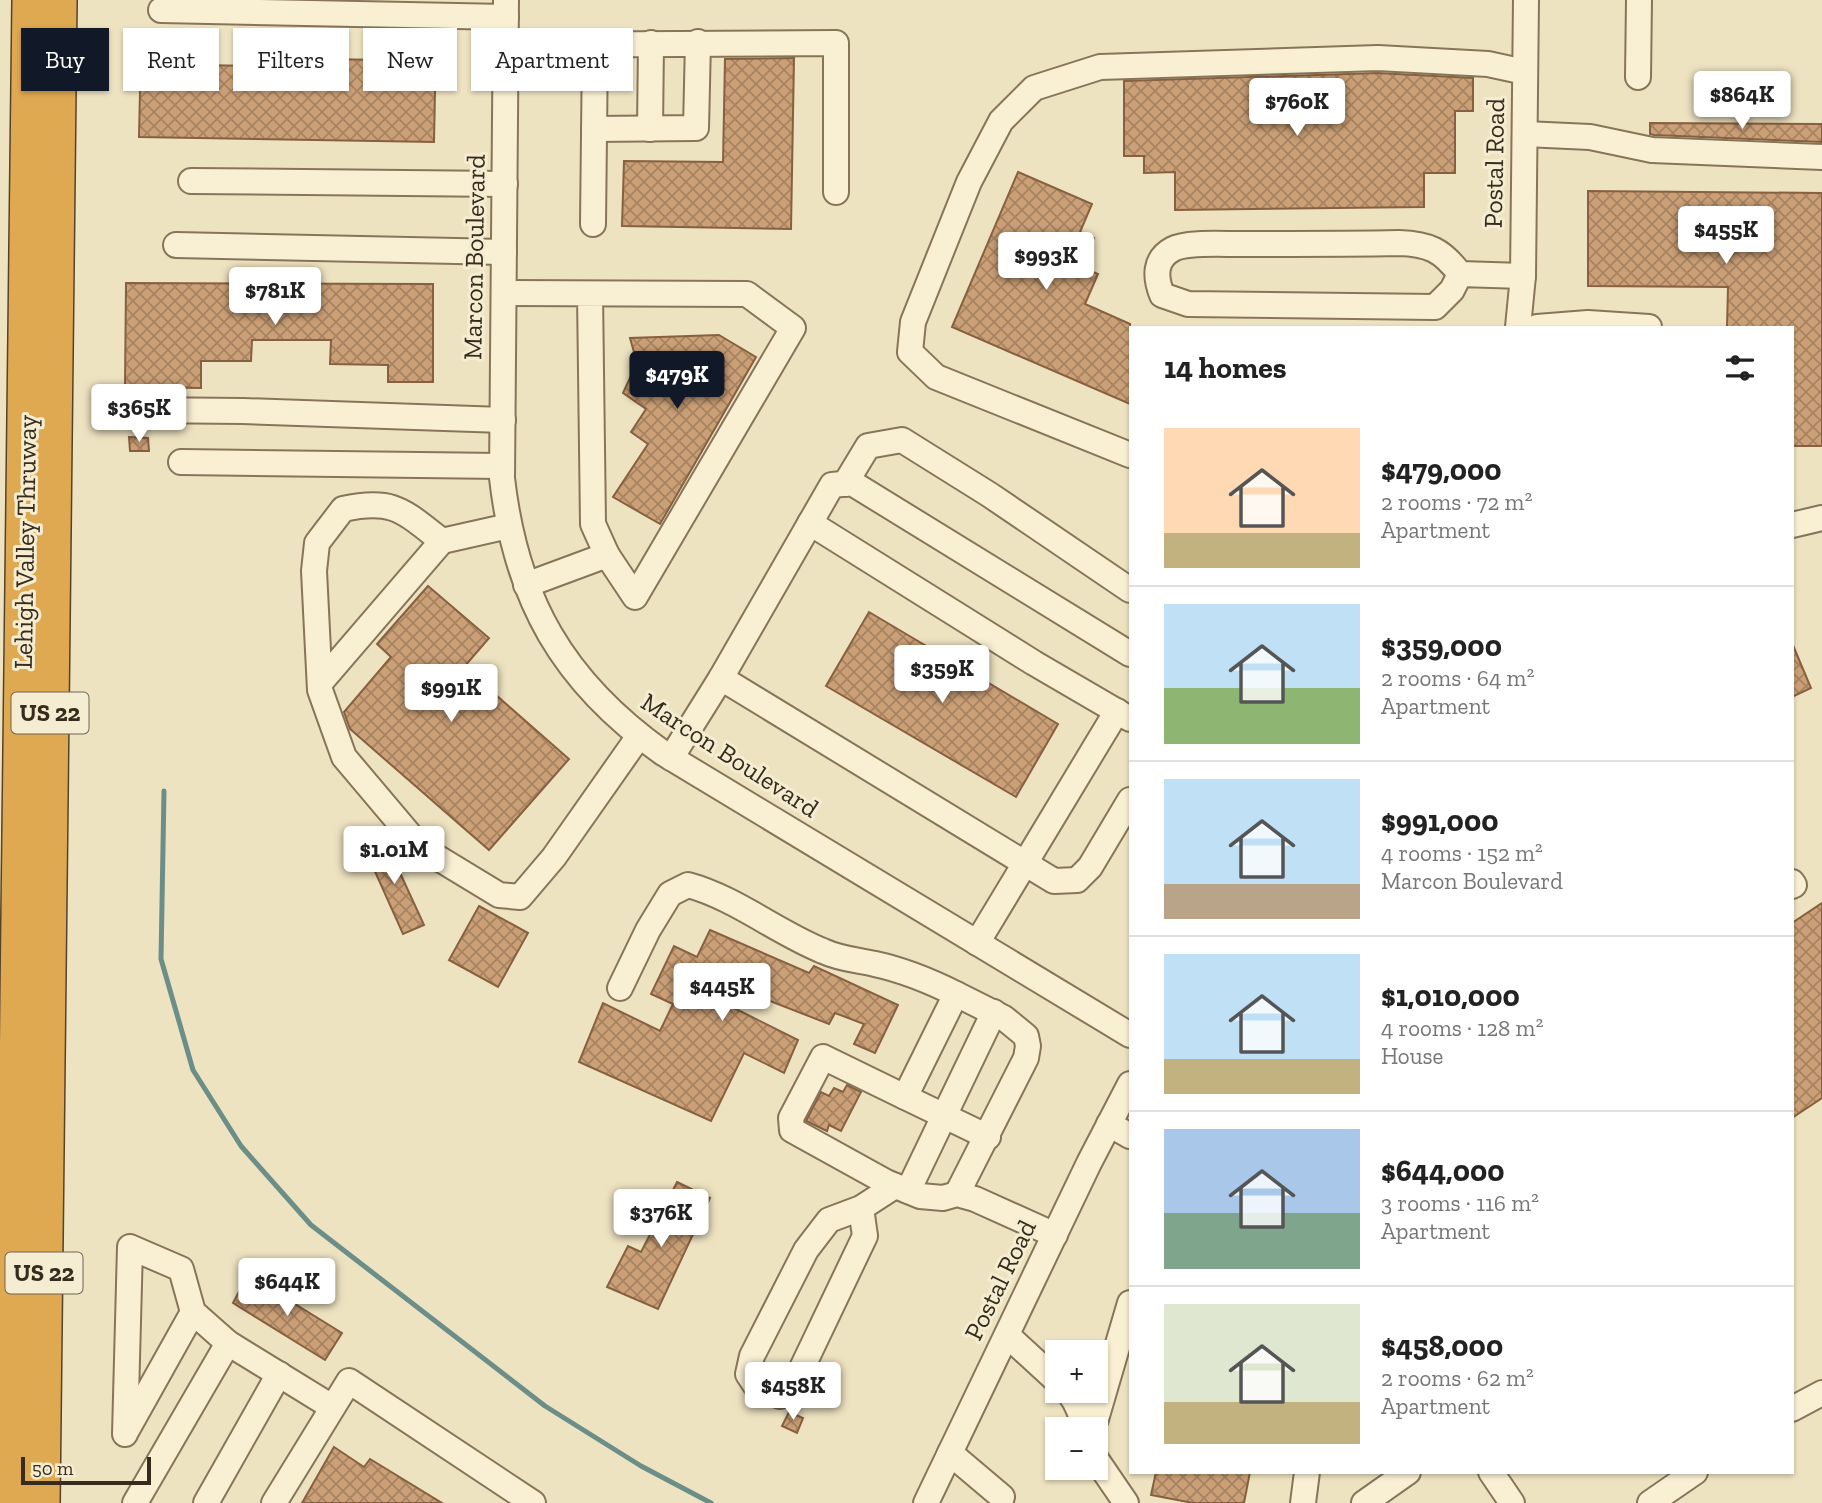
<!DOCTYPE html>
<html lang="en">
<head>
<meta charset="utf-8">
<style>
  body { margin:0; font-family:"Zilla Slab",serif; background:#f6f6f6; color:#222; height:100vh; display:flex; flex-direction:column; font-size:26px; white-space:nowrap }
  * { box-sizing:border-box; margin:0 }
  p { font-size:23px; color:#767676 }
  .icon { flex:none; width:38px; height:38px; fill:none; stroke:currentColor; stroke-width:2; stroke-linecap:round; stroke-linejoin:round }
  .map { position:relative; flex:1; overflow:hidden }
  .sheet { position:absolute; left:1129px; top:326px; width:665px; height:1148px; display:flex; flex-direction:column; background:#fff; border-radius:0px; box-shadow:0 2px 5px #0004 }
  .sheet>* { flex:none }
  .top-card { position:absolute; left:21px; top:28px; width:665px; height:63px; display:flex; gap:14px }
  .controls { position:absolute; left:1045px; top:1340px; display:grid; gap:14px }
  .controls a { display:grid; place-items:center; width:63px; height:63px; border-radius:0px; background:#fff; box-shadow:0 2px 5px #0004; font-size:35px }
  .scale { position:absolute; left:21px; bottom:18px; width:130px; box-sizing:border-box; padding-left:7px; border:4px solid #372b1d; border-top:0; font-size:19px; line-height:24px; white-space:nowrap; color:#372b1d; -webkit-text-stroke:5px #f5edd1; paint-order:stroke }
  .price { position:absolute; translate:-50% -60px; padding:0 16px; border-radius:7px; background:#fff; color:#222; font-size:23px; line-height:46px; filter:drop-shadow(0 2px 4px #0008) }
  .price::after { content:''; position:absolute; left:50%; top:42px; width:21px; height:16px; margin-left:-10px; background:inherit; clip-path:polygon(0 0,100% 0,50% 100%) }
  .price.selected { background:#111827; color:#fff }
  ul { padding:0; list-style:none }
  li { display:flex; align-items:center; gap:21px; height:175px; padding:0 35px }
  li+li { border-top:2px solid #e0e0e0 }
  li span { display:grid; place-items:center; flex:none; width:196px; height:140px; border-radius:0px; color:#555 }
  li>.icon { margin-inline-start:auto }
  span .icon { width:84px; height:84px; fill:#fffc; stroke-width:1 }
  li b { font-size:30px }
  h2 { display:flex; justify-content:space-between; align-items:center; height:84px; padding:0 35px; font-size:30px }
  .chip { padding:0 24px; border-radius:0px; background:#fff; box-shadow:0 2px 5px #0004; font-size:24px; line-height:63px }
  .chip.selected { background:#111827; color:#fff }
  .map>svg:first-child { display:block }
</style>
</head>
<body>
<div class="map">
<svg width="1822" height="1503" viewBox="0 0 1822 1503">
  <defs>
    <pattern id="building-cross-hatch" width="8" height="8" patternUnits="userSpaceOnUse" patternTransform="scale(1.75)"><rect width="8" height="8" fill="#cca077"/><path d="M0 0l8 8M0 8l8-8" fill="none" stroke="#a68361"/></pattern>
  </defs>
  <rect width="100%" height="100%" fill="#eee3c1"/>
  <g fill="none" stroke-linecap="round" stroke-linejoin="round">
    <polyline stroke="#6b8e88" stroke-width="5" points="164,791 161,959 193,1070 241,1146 311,1225 545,1406 641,1466 711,1503"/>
  </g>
  <g fill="url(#building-cross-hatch)" stroke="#87603f" stroke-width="2">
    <polygon points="384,41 436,42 434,142 139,137 141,45 198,47 197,65 260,66 259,81 326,82 326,59 383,60"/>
    <polygon points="794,58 791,229 622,226 624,161 723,162 725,59"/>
    <polygon points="1378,73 1473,78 1473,111 1455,111 1455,173 1424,173 1424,207 1175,210 1175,172 1144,173 1144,156 1124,156 1124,81"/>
    <polygon points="1650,123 1822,124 1822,142 1654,135 1650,134"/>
    <polygon points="1018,172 1092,204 1080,232 1094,238 1082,267 1098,274 1085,304 1130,324 1130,404 952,327"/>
    <polygon points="1588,191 1822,193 1822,446 1792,446 1792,327 1727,327 1728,287 1588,286"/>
    <polygon points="126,283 433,284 433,382 388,382 388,365 330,364 331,340 252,340 251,361 201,361 201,388 125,387"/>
    <polygon points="719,335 756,357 660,524 613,497 648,444 631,432 646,409 623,393 637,363 630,338"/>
    <polygon points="129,437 148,438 149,451 130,451"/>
    <polygon points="428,586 489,638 464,667 569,759 489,850 350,729 344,712 391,657 377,644"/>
    <polygon points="869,612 1058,724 1016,797 826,686"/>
    <polygon points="1792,643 1811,688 1792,697"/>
    <polygon points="384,838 424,925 403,934 364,847"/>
    <polygon points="1822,903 1822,1098 1792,1118 1792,923"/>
    <polygon points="479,906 528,933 498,987 449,960"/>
    <polygon points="710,930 809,973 814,966 898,1005 875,1053 854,1044 864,1024 835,1013 829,1024 724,983 716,999 798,1040 784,1073 744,1053 711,1121 579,1062 603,1003 660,1031 673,1004 651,994 674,946 697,957"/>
    <polygon points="847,1085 861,1092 841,1131 829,1125 827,1131 806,1121 821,1092 829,1096 834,1088 843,1092"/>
    <polygon points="677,1182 710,1198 658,1309 607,1287 628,1246 641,1252"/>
    <polygon points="248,1275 342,1333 325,1360 233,1303"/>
    <polygon points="789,1412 803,1418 797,1433 782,1426"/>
    <polygon points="334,1447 364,1467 370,1459 442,1503 302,1503"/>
    <polygon points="1156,1472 1250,1472 1244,1503 1193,1503 1151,1495"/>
  </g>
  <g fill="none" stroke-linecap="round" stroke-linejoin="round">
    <defs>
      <g id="minor">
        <path d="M506,0L502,478C516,600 563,682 663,753L1130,1035"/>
        <polyline points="161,10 506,17"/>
        <polyline points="506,45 836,43 836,192"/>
        <polyline points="1638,77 1639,0"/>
        <polyline points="594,129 696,128 698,42"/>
        <polyline points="650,129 651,43"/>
        <polyline points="1525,134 1590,137 1652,150 1822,157"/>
        <polyline points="191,181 505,184"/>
        <polyline points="593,224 595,45"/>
        <polyline points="176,245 504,252"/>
        <path d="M1460,274L1452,290L1435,307L1188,304L1162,295C1155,277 1154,259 1173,249C1186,242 1221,244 1237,244C1291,244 1345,244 1399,243C1429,244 1442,250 1460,274L1523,276"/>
        <polyline points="504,293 747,294 793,328 635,597 607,555 593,524 590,294"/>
        <polyline points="1518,327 1523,276 1526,0"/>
        <polyline points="1537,327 1588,323 1649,327"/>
        <polyline points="136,410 243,411 503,420"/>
        <polyline points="1130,455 936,377 910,352 913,322 969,182 1001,121 1034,88 1100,67 1378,58 1488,64 1525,72"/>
        <polyline points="181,462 502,466"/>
        <polyline points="845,484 868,446 902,440 990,495 1130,590"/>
        <polyline points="810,523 1034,663 1130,719"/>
        <polyline points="1792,525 1822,518"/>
        <path d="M509,526L442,541C403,511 394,498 343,509L317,543L314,571L320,690L344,757L420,847L499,895L520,897L554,857L639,736"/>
        <polyline points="526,585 607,555"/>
        <polyline points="721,678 1054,881 1077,880 1090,867 1130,800"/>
        <polyline points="320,683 442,541"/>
        <polyline points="671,758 721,678 832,485 852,483 1130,654"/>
        <polyline points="1792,882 1794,885 1792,886"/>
        <polyline points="977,943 1117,711"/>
        <path d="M620,988L648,930L670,894L688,885C736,898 776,932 823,951C840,959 857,960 875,964C903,970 930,981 956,994L905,1097L823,1057L791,1118L792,1130L886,1182L920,1196L943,1198L957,1194L975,1199L1055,1235"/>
        <polyline points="956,994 1004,1018 1026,1036 1028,1046 1026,1058 957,1194"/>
        <polyline points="905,1097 988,1137"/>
        <polyline points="1109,1124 1130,1136"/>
        <polyline points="908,1191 994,1012"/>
        <polyline points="861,1208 865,1236 791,1391 780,1396 756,1386 748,1374 752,1356 806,1250 829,1220 861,1208 895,1186"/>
        <polyline points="1007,1335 1057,1381"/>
        <path d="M1068,1391C1076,1402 1083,1417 1083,1430"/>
        <polyline points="1792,1409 1822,1393"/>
        <polyline points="1084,1425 1096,1419 1130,1303"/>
        <polyline points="127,1430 193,1312"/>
        <polyline points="125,1434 130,1247 181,1269 193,1312 228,1343"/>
        <polyline points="950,1453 1002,1497"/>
        <polyline points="1096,1459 1126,1503"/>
        <polyline points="1491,1472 1512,1503"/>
        <polyline points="135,1503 228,1343 332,1407"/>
        <polyline points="206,1503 279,1374"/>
        <polyline points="274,1503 349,1381 533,1503"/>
        <polyline points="926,1503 1089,1163 1130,1084"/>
        <polyline points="1303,1503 1307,1472"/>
        <polyline points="1364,1503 1408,1472"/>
        <polyline points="1650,1503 1695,1472"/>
      </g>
      <g id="highway">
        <polyline points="13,1503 31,0"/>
        <polyline points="41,1503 58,0"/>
      </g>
    </defs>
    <use href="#minor" stroke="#877559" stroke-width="28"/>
    <use href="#highway" stroke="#55422d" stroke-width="40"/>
    <use href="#minor" stroke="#f9f0d4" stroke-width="24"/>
    <use href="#highway" stroke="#dea951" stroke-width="37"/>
  </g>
  <g text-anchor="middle" stroke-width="6" stroke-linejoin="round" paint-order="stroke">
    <g fill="#f5edd1" stroke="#706553" stroke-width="2">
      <rect x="11.5" y="692.5" width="77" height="41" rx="5"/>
      <rect x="5.5" y="1252.5" width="77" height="41" rx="5"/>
    </g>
    <g font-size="24" font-weight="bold" fill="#372b1d">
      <text x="50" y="721">US 22</text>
      <text x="44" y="1281">US 22</text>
    </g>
    <g font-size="26" fill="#372b1d" stroke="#f5edd1">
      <text transform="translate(1494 163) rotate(-89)" y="9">Postal Road</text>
      <text transform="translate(474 257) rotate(-89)" y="9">Marcon Boulevard</text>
      <text transform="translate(25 542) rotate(-89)" y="9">Lehigh Valley Thruway</text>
      <text transform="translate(730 755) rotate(33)" y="9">Marcon Boulevard</text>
      <text transform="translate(1000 1280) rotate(-64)" y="9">Postal Road</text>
    </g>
  </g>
</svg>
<div class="controls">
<a>+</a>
<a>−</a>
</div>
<div class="scale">50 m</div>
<b class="price" style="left:1742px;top:131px">$864K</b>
<b class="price" style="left:1297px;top:138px">$760K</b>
<b class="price" style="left:1726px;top:266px">$455K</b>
<b class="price" style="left:1046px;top:292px">$993K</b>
<b class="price" style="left:275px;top:327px">$781K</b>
<b class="price selected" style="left:677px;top:411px">$479K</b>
<b class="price" style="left:139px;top:444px">$365K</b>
<b class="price" style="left:942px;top:705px">$359K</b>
<b class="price" style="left:451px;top:724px">$991K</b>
<b class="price" style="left:394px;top:886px">$1.01M</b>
<b class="price" style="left:722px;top:1023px">$445K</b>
<b class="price" style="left:661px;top:1249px">$376K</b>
<b class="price" style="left:287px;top:1318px">$644K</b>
<b class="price" style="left:793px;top:1422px">$458K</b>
<div class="top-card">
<a class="chip selected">Buy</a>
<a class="chip">Rent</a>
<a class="chip">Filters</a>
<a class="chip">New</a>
<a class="chip">Apartment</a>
</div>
<section class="sheet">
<h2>14 homes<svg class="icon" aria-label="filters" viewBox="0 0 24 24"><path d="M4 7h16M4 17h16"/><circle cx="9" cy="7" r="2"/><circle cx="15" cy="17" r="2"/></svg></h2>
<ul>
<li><span style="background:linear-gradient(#ffd9b3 75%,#c2b280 0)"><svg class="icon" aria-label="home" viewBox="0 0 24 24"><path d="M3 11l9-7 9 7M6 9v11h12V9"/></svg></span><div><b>$479,000</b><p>2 rooms · 72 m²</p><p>Apartment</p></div></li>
<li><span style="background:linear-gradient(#bfe0f5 60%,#8fb573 0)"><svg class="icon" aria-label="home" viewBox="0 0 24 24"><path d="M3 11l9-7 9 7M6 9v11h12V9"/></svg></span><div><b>$359,000</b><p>2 rooms · 64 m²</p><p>Apartment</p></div></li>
<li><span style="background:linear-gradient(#bfe0f5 75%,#b9a48a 0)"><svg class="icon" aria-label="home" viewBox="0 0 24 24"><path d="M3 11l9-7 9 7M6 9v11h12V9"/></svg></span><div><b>$991,000</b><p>4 rooms · 152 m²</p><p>Marcon Boulevard</p></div></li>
<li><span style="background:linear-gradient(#bfe0f5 75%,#c2b280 0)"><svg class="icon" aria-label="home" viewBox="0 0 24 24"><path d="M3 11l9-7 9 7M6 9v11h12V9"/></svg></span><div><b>$1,010,000</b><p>4 rooms · 128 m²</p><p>House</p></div></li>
<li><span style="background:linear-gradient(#a9c7e8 60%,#7fa58c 0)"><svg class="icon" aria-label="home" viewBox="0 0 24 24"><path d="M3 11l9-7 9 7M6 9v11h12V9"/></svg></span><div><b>$644,000</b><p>3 rooms · 116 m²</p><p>Apartment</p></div></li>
<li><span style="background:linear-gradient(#dfe7d0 70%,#c2b280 0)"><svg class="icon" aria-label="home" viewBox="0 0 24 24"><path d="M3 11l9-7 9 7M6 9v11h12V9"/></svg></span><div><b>$458,000</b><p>2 rooms · 62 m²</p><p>Apartment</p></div></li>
</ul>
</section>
</div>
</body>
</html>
